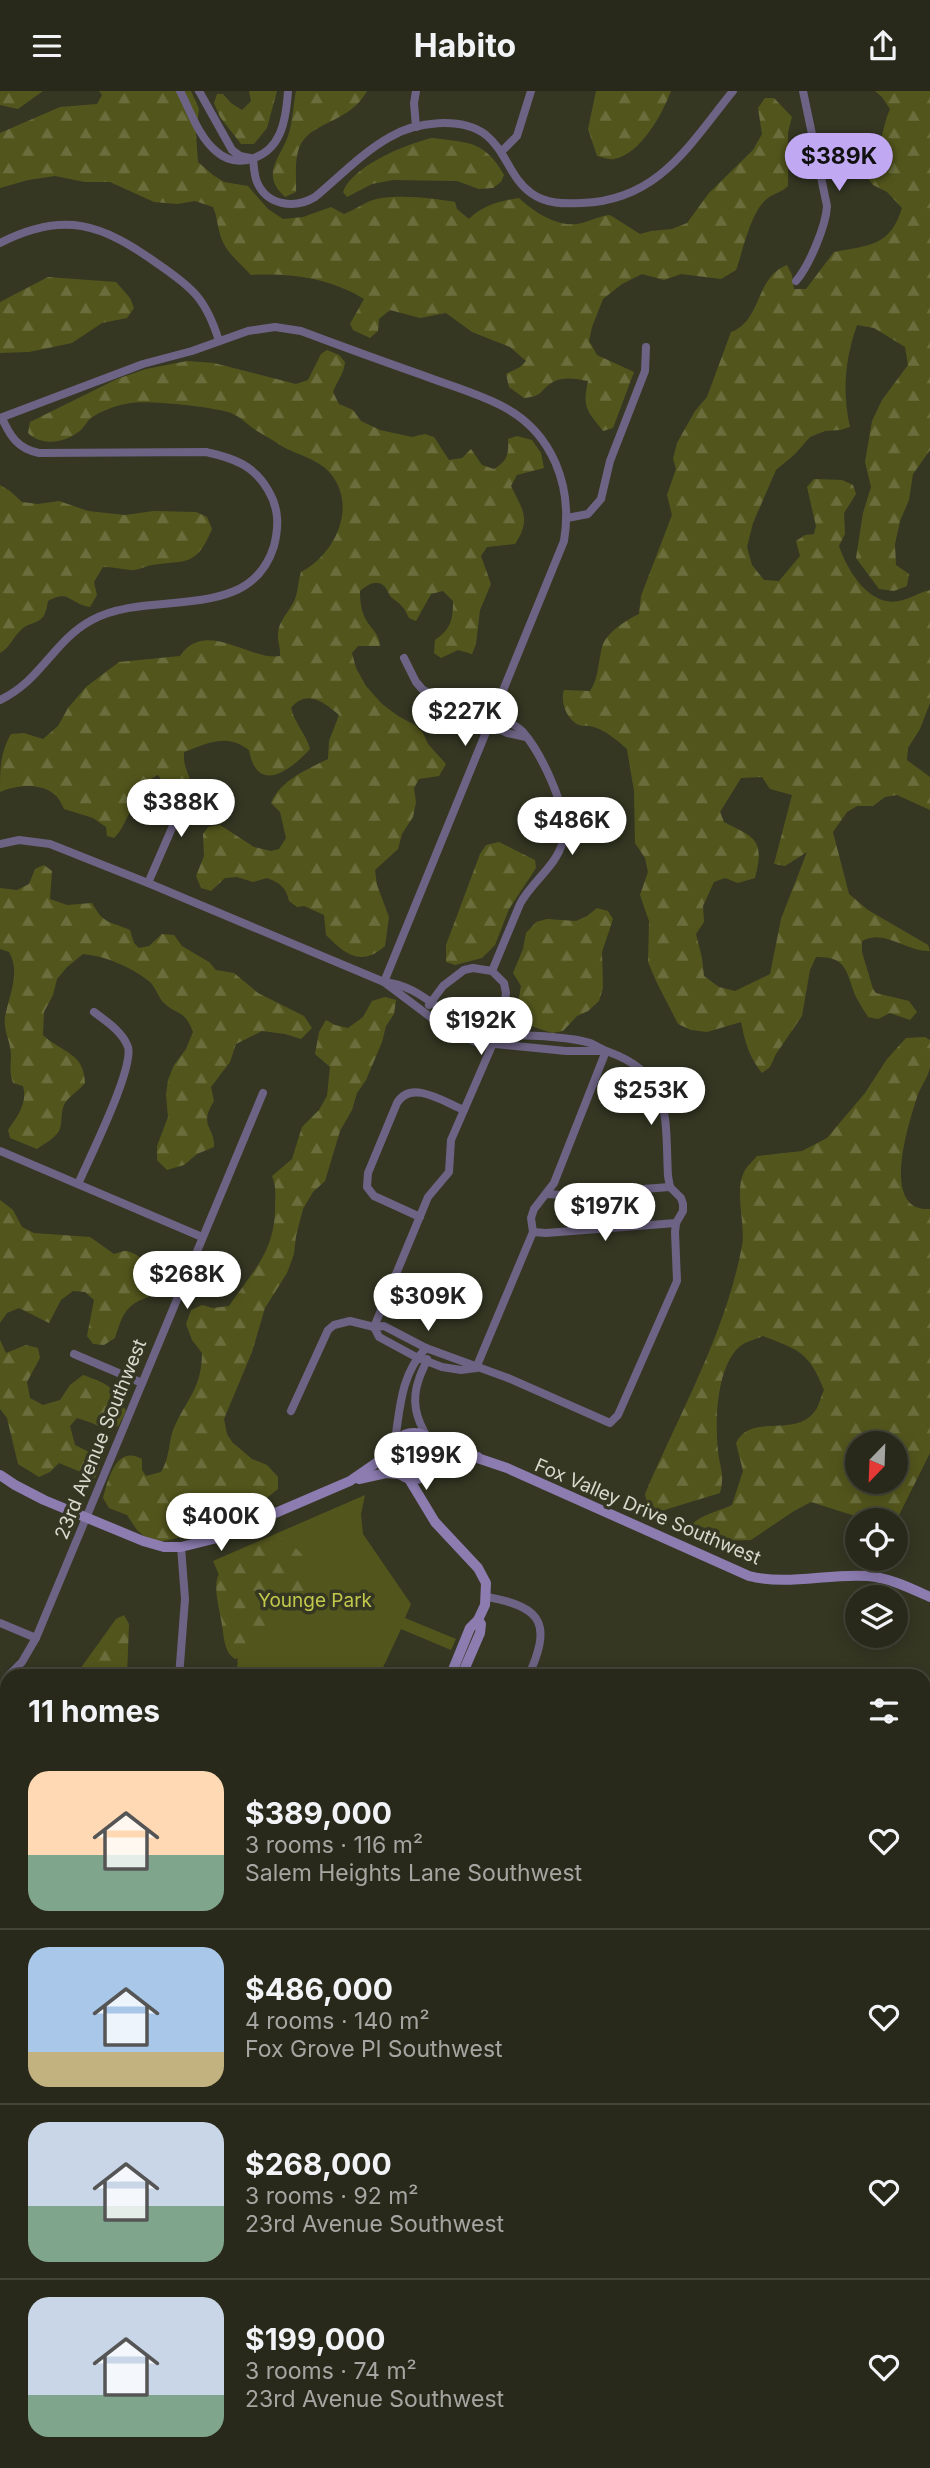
<!DOCTYPE html>
<html lang="en">
<head>
<meta charset="utf-8">
<style>
  body { margin:0; font-family:Inter,sans-serif; background:#343527; color:#f1f3f6; height:100vh; display:flex; flex-direction:column; font-size:26px; white-space:nowrap }
  * { box-sizing:border-box; margin:0 }
  p { font-size:23px; color:#a5a6a2 }
  .icon { flex:none; width:38px; height:38px; fill:none; stroke:currentColor; stroke-width:2; stroke-linecap:round; stroke-linejoin:round }
  .map { position:relative; flex:1; overflow:hidden }
  .details { position:absolute; left:0px; top:1578px; width:931px; height:800px; display:flex; flex-direction:column; background:#28291a; border-radius:21px 21px 0 0; box-shadow:0 4px 18px #0003,0 0 0 2px #444539 }
  .details>* { flex:none }
  .needle { width:46px; rotate:203deg }
  .controls { position:absolute; left:845px; top:1340px; display:grid; gap:14px }
  .controls a { display:grid; place-items:center; width:63px; height:63px; border-radius:50%; background:#28291a; box-shadow:0 4px 18px #0003,0 0 0 2px #444539; font-size:35px }
  .price { position:absolute; translate:-50% -60px; padding:0 16px; border-radius:24px; background:#fff; color:#222; font-size:23px; line-height:46px; filter:drop-shadow(0 2px 4px #0008) }
  .price::after { content:''; position:absolute; left:50%; top:42px; width:21px; height:16px; margin-left:-10px; background:inherit; clip-path:polygon(0 0,100% 0,50% 100%) }
  .price.active { background:#c0a8f3; color:#111 }
  ul { padding:0; list-style:none }
  li { display:flex; align-items:center; gap:21px; height:175px; padding:0 28px }
  li+li { border-top:2px solid #444539 }
  li span { display:grid; place-items:center; flex:none; width:196px; height:140px; border-radius:21px; color:#555 }
  li>.icon { margin-inline-start:auto }
  span .icon { width:84px; height:84px; fill:#fffc; stroke-width:1 }
  li b { font-size:30px }
  h2 { display:flex; justify-content:space-between; align-items:center; height:84px; padding:0 28px; font-size:30px }
  header { display:flex; justify-content:space-between; align-items:center; height:91px; padding:0 28px; background:#28291a; font-size:32px; font-weight:700 }
  .map>svg:first-child { display:block }
</style>
</head>
<body>
<header><svg class="icon" aria-label="menu" viewBox="0 0 24 24"><path d="M4 6h16M4 12h16M4 18h16"/></svg>Habito<svg class="icon" aria-label="share" viewBox="0 0 24 24"><path d="M12 15V3M7 8l5-5 5 5M5 13v7h14v-7"/></svg></header>
<div class="map">
<svg width="930" height="2377" viewBox="0 0 930 2377">
  <defs>
    <pattern id="forest-firs" width="22" height="20" patternUnits="userSpaceOnUse" patternTransform="scale(1.75)"><rect width="22" height="20" fill="#53561c"/><path d="M5 1l3.5 6h-7zM16 11l3.5 6h-7z" fill="#6b6e3c"/></pattern>
  </defs>
  <rect width="100%" height="100%" fill="#353723"/>
  <g fill="#53561c">
    <polygon points="365,1404 361,1423 363,1443 411,1513 405,1527 456,1548 451,1559 401,1538 379,1585 237,1585 239,1530 213,1470"/>
    <polygon points="641,2371 793,2371 806,2377 639,2377"/>
    <polygon points="830,2371 921,2371 928,2375 927,2377 822,2377"/>
  </g>
  <g fill="url(#forest-firs)" fill-rule="evenodd">
    <polygon points="0,0 43,0 18,18 0,14"/>
    <path d="M99,0H191L199,18L196,43L198,71L213,84L224,91L248,95L268,118L283,128L303,126L331,116L344,123C354,119 361,114 370,110C390,102 433,107 455,111L457,118L469,128C483,114 500,110 519,107C535,122 560,138 582,132C592,129 600,125 610,124L640,143L651,140L672,138L687,132L709,102L753,59L762,43L758,17L765,7H774L792,26L788,41V95C782,101 775,102 768,107C751,119 743,160 736,179L721,188L681,183L664,189L642,183L622,193L603,208L592,236L589,250L597,264L634,281L613,337L603,340C587,319 582,317 588,290C577,288 564,285 553,291C539,299 545,305 524,307L509,296L506,283L520,276L526,270L510,256L472,241L446,222L420,227L390,219L379,228L378,240L370,247L353,239L350,233L364,208C330,187 291,182 251,184C239,171 224,160 220,143C217,133 217,125 213,116L195,110L177,113L154,111L110,91H85L55,85L28,89L0,97V42L60,16L97,13L102,4Z"/>
    <polygon points="249,0 277,0 267,37 254,53 241,53 220,26 214,12 217,3 223,3 231,12 242,19 251,10"/>
    <path d="M296,0H367C351,30 316,30 302,51C293,66 297,85 296,101L285,106C260,83 280,68 288,45C293,31 293,14 296,0Z"/>
    <path d="M596,0H671C663,22 640,64 614,68C609,69 602,66 597,65L588,38Z"/>
    <path d="M875,0H930V359L913,383L909,409L900,430L895,453L896,474L909,483L907,495L894,500L879,498L856,467L863,422L871,396L865,371L872,330L882,309L908,274L905,256L874,237L857,234C845,268 842,301 850,336L840,339L825,340L810,346L795,363L776,379L753,432L747,456L752,474L764,489L779,490L800,465L796,450L805,444L814,443L816,435L807,396L814,388L842,389L853,394L856,403L844,422L845,443L839,455C847,479 869,516 899,510C910,508 920,501 930,499V612L920,638L908,657L907,669L930,686V719L897,704L885,706L873,715H857L847,721L833,741L849,803L868,819L928,854L930,860C907,861 884,837 862,850V861L873,898L876,902L909,910L917,921L910,929L890,922L878,928L868,926C864,920 860,913 856,906C846,882 848,865 816,866L810,879L802,925L776,963L770,976L762,982C749,966 745,951 741,931L707,941L691,939L678,933L656,890L648,871L649,830L640,804L648,781L645,767L635,752L634,700L627,658C617,649 606,640 594,636C588,634 582,636 577,633C566,627 560,610 564,599L590,600C599,587 598,571 602,556C606,542 626,529 639,523L641,505L672,424L667,404L676,378L673,368L677,352L695,320L707,306L731,241C762,230 755,186 787,174L792,184L794,198H806L834,161C869,154 890,156 902,117L887,101L873,94L867,86C869,72 873,70 878,58C883,45 884,31 890,18L882,6ZM762,686L770,698L792,704L774,773L785,775L807,761L781,828L770,883L735,900L719,896L704,885L702,867L696,843L704,831L703,815L714,791L725,787L738,792L755,787C765,748 755,747 724,731L720,721L741,687Z"/>
    <path d="M432,47C469,52 484,49 504,84L501,91L493,97L479,98L457,90L393,89L372,93L347,106L343,101C352,75 406,53 432,47Z"/>
    <polygon points="48,186 116,191 130,207 134,217 127,227 102,232 72,252 29,261 0,262 0,211"/>
    <path d="M327,259L339,264L345,271C344,283 337,290 333,301L339,313L353,319L361,330L380,339L412,346L425,343L434,346L449,369L462,367L471,358L482,374L494,378C507,370 509,364 508,348L517,345L532,349L541,362L544,377L517,384L511,395C522,418 532,428 515,453L487,456L481,465L491,493L480,519L476,553L472,563L458,559L441,567L434,562L435,549C451,538 453,529 453,510L443,500L431,503L416,530L409,527C403,514 401,514 391,506C390,505 386,497 385,496C377,487 367,494 360,500C360,510 361,520 366,529C372,539 379,542 380,555H358L352,562L356,577L366,595L382,613L398,625L415,634L423,642L428,653L446,673L439,685L419,688L414,697L416,711L413,726L402,743L398,758L375,779L377,794L389,826L385,855C361,876 346,864 326,844L324,824L304,815L297,816L289,810C286,796 280,792 267,787L253,791L237,786L225,787L211,800L201,797L196,785L204,765L203,743L208,736L220,734L254,756L271,760L279,758L286,747L280,721L271,712C281,689 306,679 328,668L329,650L339,624C325,612 307,597 291,617C295,633 306,643 310,658C290,680 257,704 249,659C226,642 209,652 184,661C183,680 191,682 191,698L178,706L171,703L158,684C138,694 145,699 136,714C134,718 131,720 129,723C124,732 122,739 114,747L107,745L106,736L93,727L64,718C62,714 59,707 55,704C41,691 16,694 0,701C0,679 0,662 11,643L24,642L43,648L58,635L68,617L86,596L119,571L180,565C205,527 250,570 280,565C281,557 277,550 278,543C278,530 290,520 295,508C298,501 298,490 301,481C334,464 358,417 331,383C318,367 296,364 280,354C273,349 265,345 257,340C249,335 241,326 231,322C214,316 149,309 131,312C120,313 100,320 91,327C87,330 85,335 81,339C65,352 43,356 28,342L30,331L117,288L146,278L187,270L214,272L296,293L308,289L321,263Z"/>
    <path d="M0,394L10,400L22,411L38,413L59,410L88,420L125,424L154,420L196,421L207,426L212,438C196,476 187,469 152,474C145,475 137,480 130,479C121,478 113,476 103,476L94,491L97,504L90,516C68,512 70,498 48,510C47,516 46,521 43,526C37,533 29,532 23,537C13,545 11,556 0,562Z"/>
    <polygon points="499,751 535,769 536,777 509,818 495,854 482,867 455,874 446,871 446,854 480,763 486,754"/>
    <path d="M44,774L52,780L50,808L67,814L92,812C104,834 110,830 130,839L134,852L139,857L149,855L162,843L174,844L182,855L209,871L216,879L234,882L258,902L304,925L312,937L301,948L285,943L262,940L236,953L230,971L211,996L214,1010C198,1036 215,1035 214,1056L197,1063L184,1074L167,1079L157,1069V1055L168,1026L166,1004L168,989L174,974L186,958L193,941C184,917 176,925 162,910C158,904 155,896 150,891C131,876 106,865 83,863L67,876L57,888L53,904L44,921L43,944C62,962 84,961 85,992C80,999 69,1005 65,1012C60,1020 63,1032 59,1040C55,1047 44,1053 37,1058L10,1047L8,1039C17,1026 28,1012 23,995L13,992C9,981 11,975 11,964C11,952 3,939 5,926C9,904 21,882 9,861L0,858V797L17,799L29,793L35,778Z"/>
    <path d="M597,817L608,820L613,828L602,861L603,897L599,910L588,920L577,925L563,940L552,942L525,933C517,919 518,910 521,895L513,882L523,858L526,842L536,831L547,828L576,830L587,825Z"/>
    <path d="M385,906L396,909L394,923L386,935L382,951L366,989L357,1002L352,1019L340,1040L325,1090L313,1101L303,1118L296,1145L294,1163L287,1182L265,1217L252,1261L224,1328L227,1343L232,1351L252,1368L267,1374L278,1386V1398L254,1417L243,1419L228,1431L213,1439L159,1451L146,1447L137,1439L127,1424L109,1417L103,1407C108,1389 116,1353 142,1368V1379L146,1385L161,1381C170,1366 168,1354 173,1339C186,1308 202,1298 202,1262L192,1249L186,1233L191,1219L202,1214L213,1217L229,1215C252,1181 275,1161 275,1117C275,1105 277,1097 272,1085L292,1068L302,1036L319,1019L327,1005L330,976L315,963L319,941L326,929L335,934L348,937L363,926L372,910Z"/>
    <path d="M925,946L930,949C930,957 930,968 930,976C928,987 920,996 917,1006C909,1032 879,1121 930,1118V1362L896,1430H871L811,1411L794,1420L751,1449L716,1450L696,1443L690,1435C704,1422 715,1422 732,1414L743,1380L736,1352C751,1321 795,1348 815,1320C819,1315 821,1305 824,1299C809,1261 799,1259 763,1245C756,1248 745,1251 739,1256C716,1278 715,1330 718,1360C720,1379 725,1381 720,1402L661,1420L648,1416L645,1403C680,1321 725,1244 742,1155C746,1134 734,1101 744,1081C747,1075 753,1070 757,1065L802,1060L827,1047L865,1002L887,968L906,947ZM858,1353H896V1391H858Z"/>
    <path d="M0,1109L13,1119L22,1136L34,1142L90,1146L114,1163C118,1162 122,1160 126,1160C139,1161 160,1183 165,1195C151,1209 142,1205 130,1216C122,1223 118,1237 115,1247L104,1254L93,1253L87,1245L94,1209L85,1201L73,1200L61,1209L49,1232L19,1217L7,1222L0,1232Z"/>
    <path d="M0,1249L6,1262L26,1254L38,1257L40,1267L27,1291L30,1307L43,1314L60,1309L70,1294L83,1284C108,1293 115,1296 126,1320L119,1334L110,1341L92,1332L77,1327L70,1335L75,1354L93,1363L100,1376L95,1387L59,1372L50,1381L39,1386L18,1373L7,1327L0,1318Z"/>
    <path d="M282,1447C312,1466 318,1485 303,1516C275,1528 258,1536 244,1565L235,1568C224,1561 224,1546 222,1534C220,1520 213,1498 218,1485C227,1463 262,1450 282,1447Z"/>
    <polygon points="124,1524 129,1533 127,1585 75,1585 116,1528"/>
    <polygon points="7,1649 7,1719 0,1723 0,1653"/>
    <polygon points="7,2068 7,2198 0,2202 0,2084"/>
  </g>
  <g fill="none" stroke-linecap="round" stroke-linejoin="round">
    <polyline stroke="#2c0c51" stroke-width="2.5" points="924,1982 930,1977"/>
    <g stroke="#6d6384" stroke-width="8">
      <path d="M180,0C190,19 199,47 217,61C226,69 235,71 247,69C281,62 286,30 288,0"/>
      <polyline points="199,0 232,59 240,65 250,67"/>
      <polyline points="416,0 414,12 416,36"/>
      <polyline points="502,60 517,45 531,0"/>
      <path d="M253,68C254,75 254,84 257,91C267,115 295,118 315,106C339,86 363,61 390,46C415,31 461,25 486,44C506,60 510,87 531,102C546,113 564,113 582,112C659,109 689,54 733,0"/>
      <path d="M0,152C64,119 102,133 158,173C193,197 206,208 219,250"/>
      <path d="M796,190C809,175 826,135 827,115L803,0"/>
      <path d="M0,327L143,273L192,260L248,240L275,236L301,240C341,255 382,270 422,284C448,294 477,302 502,315C553,341 573,396 564,450L384,891"/>
      <polyline points="567,427 588,423 601,408 610,370 645,280 646,256"/>
      <polyline points="404,567 416,591 423,599 491,629"/>
      <path d="M0,609C41,590 54,549 92,529C150,497 250,534 274,455C279,435 279,417 268,399C254,374 233,367 206,361L39,362C18,358 10,345 2,327"/>
      <polyline points="490,634 507,642 526,646"/>
      <polyline points="0,753 19,749 50,753 148,792 384,891 449,940 476,951 566,960 604,960"/>
      <polyline points="148,792 175,730 192,718 220,709"/>
      <path d="M492,880L520,813C532,790 556,776 563,750C571,723 541,661 522,640C514,632 503,629 493,624"/>
      <polyline points="0,1060 202,1146"/>
      <path d="M78,1093C89,1068 134,978 128,956C123,941 106,930 94,921"/>
      <polyline points="547,1103 562,1104 670,1096"/>
      <path d="M420,1126L374,1105L367,1096L368,1082L397,1012C411,988 444,1011 464,1019"/>
      <polyline points="533,1141 546,1142 676,1132"/>
      <polyline points="374,1236 428,1106 449,1081 451,1049 501,934 506,902 504,892 492,880 473,877 464,879 443,895 429,914"/>
      <polyline points="374,1236 379,1246 416,1266 442,1276 461,1279 476,1277"/>
      <polyline points="74,1263 142,1292"/>
      <path d="M427,1268C425,1275 421,1281 419,1288C411,1310 416,1328 428,1347"/>
      <polyline points="476,1277 533,1141 531,1127 534,1118 554,1092 606,960"/>
      <path d="M291,1320L328,1239L334,1234L350,1230L374,1236L384,1235L426,1257L508,1287L610,1332L618,1324L677,1190L675,1141L676,1132L683,1120V1113L681,1107L670,1096L668,1085C665,1028 673,984 609,961C603,959 597,955 590,952C579,948 565,947 553,946C528,944 504,945 479,938C442,928 424,895 384,891"/>
      <path d="M395,1350C400,1316 401,1283 426,1257"/>
      <path d="M487,1506C545,1516 551,1535 528,1586"/>
      <polyline points="0,1532 36,1547"/>
      <polyline points="7,1586 22,1571 36,1547 263,1002"/>
      <polyline points="179,1586 185,1508 181,1456"/>
      <polyline points="924,1704 930,1697"/>
      <polyline points="924,2078 930,2071"/>
      <polyline points="924,2113 930,2116"/>
      <polyline points="924,2227 930,2232"/>
      <polyline points="3,2267 7,2276"/>
      <polyline points="0,2360 7,2332"/>
      <polyline points="421,2371 431,2377"/>
      <polyline points="117,2377 120,2371"/>
      <polyline points="489,2377 500,2371"/>
    </g>
    <g stroke="#8c7cb0" stroke-width="10">
      <circle cx="414" cy="1365" r="23"/>
      <path d="M433,1352L507,1377L749,1485C788,1495 828,1482 868,1485C890,1487 910,1497 930,1506"/>
      <polyline points="434,1376 450,1371 478,1366"/>
      <polyline points="0,1384 15,1394 44,1409 143,1450 164,1456 181,1456 217,1447 350,1390 379,1370 392,1355"/>
      <polyline points="359,1388 386,1382 399,1383"/>
      <polyline points="409,1388 435,1431 478,1477 486,1492 485,1514 478,1529 470,1537 450,1586"/>
      <polyline points="461,1586 480,1542 481,1533 478,1529"/>
      <polyline points="0,2025 7,2008"/>
    </g>
  </g>
  <g text-anchor="middle" stroke-width="7" stroke-linejoin="round" paint-order="stroke">
    <g font-size="19" fill="#d9dace" stroke="#353723">
      <text transform="translate(100 1348) rotate(-68)" y="7">23rd Avenue Southwest</text>
      <text transform="translate(648 1420) rotate(23)" y="7">Fox Valley Drive Southwest</text>
    </g>
    <g font-size="19" fill="#c2c84b" stroke="#353723">
      <text x="315" y="1516">Younge Park</text>
    </g>
  </g>
</svg>
<div class="controls">
<a><svg class="needle" viewBox="-14 -14 28 28"><path d="M0-13l5 13h-10z" fill="#e53935"/><path d="M0 13l5-13h-10z" fill="#a5a6a2"/></svg></a>
<a><svg class="icon" aria-label="locate" viewBox="0 0 24 24"><circle cx="12" cy="12" r="6"/><path d="M12 2v4M12 18v4M2 12h4M18 12h4"/></svg></a>
<a><svg class="icon" aria-label="layers" viewBox="0 0 24 24"><path d="M12 4l9 5-9 5-9-5zM3 14l9 5 9-5"/></svg></a>
</div>
<b class="price active" style="left:839px;top:102px">$389K</b>
<b class="price" style="left:465px;top:657px">$227K</b>
<b class="price" style="left:181px;top:748px">$388K</b>
<b class="price" style="left:572px;top:766px">$486K</b>
<b class="price" style="left:481px;top:966px">$192K</b>
<b class="price" style="left:651px;top:1036px">$253K</b>
<b class="price" style="left:605px;top:1152px">$197K</b>
<b class="price" style="left:187px;top:1220px">$268K</b>
<b class="price" style="left:428px;top:1242px">$309K</b>
<b class="price" style="left:426px;top:1401px">$199K</b>
<b class="price" style="left:221px;top:1462px">$400K</b>
<section class="details">
<h2>11 homes<svg class="icon" aria-label="filters" viewBox="0 0 24 24"><path d="M4 7h16M4 17h16"/><circle cx="9" cy="7" r="2"/><circle cx="15" cy="17" r="2"/></svg></h2>
<ul>
<li><span style="background:linear-gradient(#ffd9b3 60%,#7fa58c 0)"><svg class="icon" aria-label="home" viewBox="0 0 24 24"><path d="M3 11l9-7 9 7M6 9v11h12V9"/></svg></span><div><b>$389,000</b><p>3 rooms · 116 m²</p><p>Salem Heights Lane Southwest</p></div><svg class="icon" aria-label="heart" viewBox="0 0 24 24"><path d="M12 20l-8-8c-3-5 5-10 8-4 3-6 11-1 8 4z"/></svg></li>
<li><span style="background:linear-gradient(#a9c7e8 75%,#c2b280 0)"><svg class="icon" aria-label="home" viewBox="0 0 24 24"><path d="M3 11l9-7 9 7M6 9v11h12V9"/></svg></span><div><b>$486,000</b><p>4 rooms · 140 m²</p><p>Fox Grove Pl Southwest</p></div><svg class="icon" aria-label="heart" viewBox="0 0 24 24"><path d="M12 20l-8-8c-3-5 5-10 8-4 3-6 11-1 8 4z"/></svg></li>
<li><span style="background:linear-gradient(#c9d6e8 60%,#7fa58c 0)"><svg class="icon" aria-label="home" viewBox="0 0 24 24"><path d="M3 11l9-7 9 7M6 9v11h12V9"/></svg></span><div><b>$268,000</b><p>3 rooms · 92 m²</p><p>23rd Avenue Southwest</p></div><svg class="icon" aria-label="heart" viewBox="0 0 24 24"><path d="M12 20l-8-8c-3-5 5-10 8-4 3-6 11-1 8 4z"/></svg></li>
<li><span style="background:linear-gradient(#c9d6e8 70%,#7fa58c 0)"><svg class="icon" aria-label="home" viewBox="0 0 24 24"><path d="M3 11l9-7 9 7M6 9v11h12V9"/></svg></span><div><b>$199,000</b><p>3 rooms · 74 m²</p><p>23rd Avenue Southwest</p></div><svg class="icon" aria-label="heart" viewBox="0 0 24 24"><path d="M12 20l-8-8c-3-5 5-10 8-4 3-6 11-1 8 4z"/></svg></li>
</ul>
</section>
</div>
</body>
</html>
